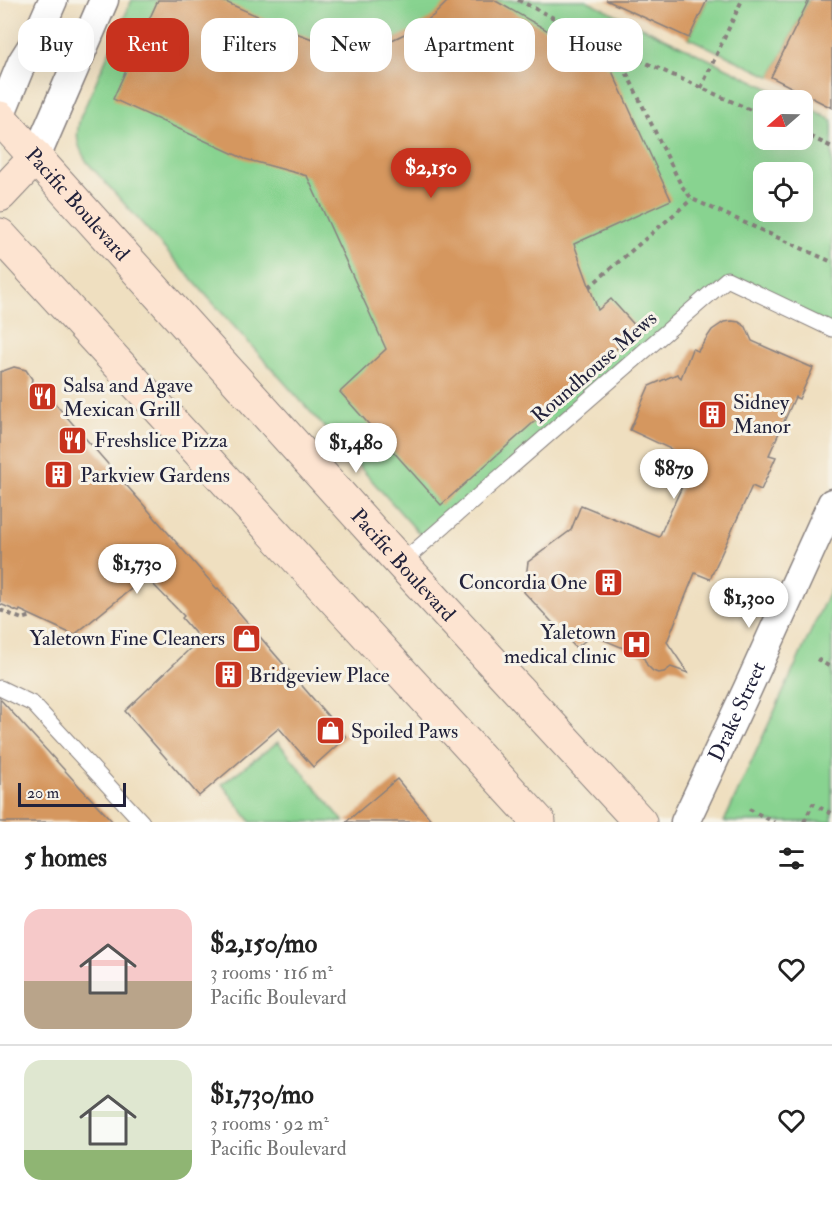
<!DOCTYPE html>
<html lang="en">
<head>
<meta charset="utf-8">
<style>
  body { margin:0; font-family:"IM FELL Double Pica",serif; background:#f6f6f6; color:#222; height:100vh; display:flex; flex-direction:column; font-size:22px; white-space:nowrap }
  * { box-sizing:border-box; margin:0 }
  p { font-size:20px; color:#767676 }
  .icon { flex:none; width:33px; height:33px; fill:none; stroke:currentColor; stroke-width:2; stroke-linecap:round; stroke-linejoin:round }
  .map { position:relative; height:822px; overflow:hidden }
  .sheet { display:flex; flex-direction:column; background:#fff; flex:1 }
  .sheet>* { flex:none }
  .guide { position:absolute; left:18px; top:18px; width:796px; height:54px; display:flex; gap:12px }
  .needle { width:39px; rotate:250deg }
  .tools { position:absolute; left:753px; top:90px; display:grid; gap:12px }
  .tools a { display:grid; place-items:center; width:60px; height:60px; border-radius:12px; background:#fff; box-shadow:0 6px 24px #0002; font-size:30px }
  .scale { position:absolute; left:18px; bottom:15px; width:108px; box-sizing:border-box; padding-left:6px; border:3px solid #22223b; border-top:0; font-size:16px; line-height:21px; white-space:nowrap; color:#22223b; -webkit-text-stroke:4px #f7f3e8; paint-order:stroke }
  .price { position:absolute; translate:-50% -51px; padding:0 14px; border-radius:21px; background:#fff; color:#222; font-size:20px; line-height:39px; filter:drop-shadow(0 2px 3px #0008) }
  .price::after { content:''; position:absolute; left:50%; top:36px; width:18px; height:14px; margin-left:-9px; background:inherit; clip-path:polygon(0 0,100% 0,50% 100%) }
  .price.on { background:#c8321e; color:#fff }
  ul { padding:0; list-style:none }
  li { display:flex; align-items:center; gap:18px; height:150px; padding:0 24px }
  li+li { border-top:2px solid #e0e0e0 }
  li span { display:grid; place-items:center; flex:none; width:168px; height:120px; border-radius:18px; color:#555 }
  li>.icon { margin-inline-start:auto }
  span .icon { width:72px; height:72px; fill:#fffc; stroke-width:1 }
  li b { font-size:26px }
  h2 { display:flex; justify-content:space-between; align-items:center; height:72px; padding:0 24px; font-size:26px }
  .pill { padding:0 21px; border-radius:18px; background:#fff; box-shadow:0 6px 24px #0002; font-size:21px; line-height:54px }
  .pill.on { background:#c8321e; color:#fff }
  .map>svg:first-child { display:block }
</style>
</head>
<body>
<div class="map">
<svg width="832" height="822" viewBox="0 0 832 822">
  <rect width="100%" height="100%" fill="#f7f3e8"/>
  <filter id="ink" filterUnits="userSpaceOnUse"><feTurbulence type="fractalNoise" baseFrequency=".0167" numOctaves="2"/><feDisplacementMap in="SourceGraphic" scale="12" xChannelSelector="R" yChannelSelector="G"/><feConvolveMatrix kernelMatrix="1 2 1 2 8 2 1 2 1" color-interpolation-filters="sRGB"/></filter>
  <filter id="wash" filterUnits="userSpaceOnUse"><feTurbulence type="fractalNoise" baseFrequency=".008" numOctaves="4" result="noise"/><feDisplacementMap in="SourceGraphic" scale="24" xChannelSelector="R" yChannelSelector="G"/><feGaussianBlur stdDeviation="1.35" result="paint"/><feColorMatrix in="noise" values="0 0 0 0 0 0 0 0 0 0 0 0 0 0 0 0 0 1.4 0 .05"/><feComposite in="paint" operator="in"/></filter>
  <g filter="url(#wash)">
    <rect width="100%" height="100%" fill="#efdfc0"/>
    <g fill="#88d390" stroke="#557a66" stroke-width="1.5" fill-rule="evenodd">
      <path d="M132,0H586L793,100H764V140H802L803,105L832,120V329L727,279L426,541L87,162C77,146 75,136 80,118ZM764,172H802V212H764Z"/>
      <polygon points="707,0 809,0 771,77 689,38"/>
      <polygon points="832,585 832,822 724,822"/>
      <polygon points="278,742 344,822 251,822 222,784"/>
    </g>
    <g id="blocks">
      <g fill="#d5975f">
        <polygon points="158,0 221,0 296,33 326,44 347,46 370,45 394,39 415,29 434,15 449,0 494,0 580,49 611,69 671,200 574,244 598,310 611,299 638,329 441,505 340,392 386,349 307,176 245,159 113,99"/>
        <polygon points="606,0 707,0 689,38"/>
        <polygon points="809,0 832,0 832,108 771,77"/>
        <polygon points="732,321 739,322 746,327 752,341 813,368 799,399 795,397 769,455 776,457 761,490 752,486 710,579 695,573 667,642 688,673 671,667 664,672 658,673 653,671 647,665 643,656 592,635 576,648 524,592 528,562 571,530 581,505 659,537 694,460 630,430 649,386 677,374 681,378 692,349 698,351 712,330 724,322"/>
        <polygon points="14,367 26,370 32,379 30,390 52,400 217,589 218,588 346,737 313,767 279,728 199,796 125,711 200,639 182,618 184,616 146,577 74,635 20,610 19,612 0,604 0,372"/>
        <polygon points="0,699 79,786 113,822 0,822"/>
        <polygon points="397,779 433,822 346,822"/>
      </g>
    </g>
  </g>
  <g filter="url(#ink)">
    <use href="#blocks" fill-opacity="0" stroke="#88807e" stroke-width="1.5"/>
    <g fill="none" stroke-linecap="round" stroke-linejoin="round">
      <defs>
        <g id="lane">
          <polyline points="401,563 727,279 832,329"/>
          <polyline points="0,688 33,704 142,822"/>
        </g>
        <g id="street">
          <polyline points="0,116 22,62 34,43 53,0"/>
          <polyline points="36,157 104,0"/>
          <path id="s1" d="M685,822L747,690L832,503"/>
        </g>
        <g id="secondary">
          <path id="s2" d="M0,118L401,563L640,822"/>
          <polyline points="0,195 36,157"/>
          <polyline points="0,235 539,822"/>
        </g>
      </defs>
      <use href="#lane" stroke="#88807e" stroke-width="17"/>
      <use href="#street" stroke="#88807e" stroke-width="31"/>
      <use href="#secondary" stroke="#88807e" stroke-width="35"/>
      <g stroke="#88807e" stroke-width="4" stroke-dasharray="4.5 4.5" stroke-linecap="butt">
        <polyline points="518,0 615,49 764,116"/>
        <polyline points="615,49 681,185 692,199 832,262"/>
        <polyline points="701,88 742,0"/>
        <polyline points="802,133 832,147"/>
        <polyline points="589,287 692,199"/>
        <polyline points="0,610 22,619 32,616"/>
        <polyline points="817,659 832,668"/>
        <polyline points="749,809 774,822"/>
        <polyline points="804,822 813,804 832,814"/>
      </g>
      <use href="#lane" stroke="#fff" stroke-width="15"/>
      <use href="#street" stroke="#fff" stroke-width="28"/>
      <use href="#secondary" stroke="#fde4d1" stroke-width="33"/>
    </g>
  </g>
  <defs>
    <symbol id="restaurant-square" viewBox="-11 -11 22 22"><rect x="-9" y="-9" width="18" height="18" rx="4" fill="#c8321e" stroke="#f7f3e8"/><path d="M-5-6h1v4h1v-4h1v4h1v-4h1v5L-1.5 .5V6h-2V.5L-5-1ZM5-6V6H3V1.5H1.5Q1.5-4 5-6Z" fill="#fff"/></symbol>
    <symbol id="building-square" viewBox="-11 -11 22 22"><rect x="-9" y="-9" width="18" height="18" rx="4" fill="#c8321e" stroke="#f7f3e8"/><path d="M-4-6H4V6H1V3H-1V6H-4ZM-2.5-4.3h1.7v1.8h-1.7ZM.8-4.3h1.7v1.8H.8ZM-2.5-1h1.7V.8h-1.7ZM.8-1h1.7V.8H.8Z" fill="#fff"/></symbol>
    <symbol id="shop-square" viewBox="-11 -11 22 22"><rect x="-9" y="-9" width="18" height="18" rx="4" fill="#c8321e" stroke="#f7f3e8"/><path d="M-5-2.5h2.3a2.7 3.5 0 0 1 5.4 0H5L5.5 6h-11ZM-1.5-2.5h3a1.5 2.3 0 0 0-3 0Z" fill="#fff"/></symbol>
    <symbol id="hospital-square" viewBox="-11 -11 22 22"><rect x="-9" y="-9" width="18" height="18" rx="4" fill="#c8321e" stroke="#f7f3e8"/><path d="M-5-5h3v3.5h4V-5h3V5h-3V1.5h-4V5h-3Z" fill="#fff"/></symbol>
  </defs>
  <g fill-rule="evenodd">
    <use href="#restaurant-square" x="26" y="380" width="33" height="33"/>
    <use href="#building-square" x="696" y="398" width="33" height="33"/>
    <use href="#restaurant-square" x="56" y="424" width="33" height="33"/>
    <use href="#building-square" x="42" y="458" width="33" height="33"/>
    <use href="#building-square" x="592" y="566" width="33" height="33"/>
    <use href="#shop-square" x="230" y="622" width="33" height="33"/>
    <use href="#hospital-square" x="620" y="628" width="33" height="33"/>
    <use href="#building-square" x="212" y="658" width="33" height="33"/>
    <use href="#shop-square" x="314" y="714" width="33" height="33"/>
  </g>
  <g text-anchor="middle" stroke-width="6" stroke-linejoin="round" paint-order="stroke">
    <g font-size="21" fill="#22223b" stroke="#f7f3e8">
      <text dy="7" stroke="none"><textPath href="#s2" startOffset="116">Pacific Boulevard</textPath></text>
      <text transform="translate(594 367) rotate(-41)" y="7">Roundhouse Mews</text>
      <text dy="7" stroke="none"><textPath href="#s2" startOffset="602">Pacific Boulevard</textPath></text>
      <text dy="7" stroke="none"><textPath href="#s1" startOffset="122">Drake Street</textPath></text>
    </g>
    <g font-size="21" fill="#22223b" stroke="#f7f3e8" text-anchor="start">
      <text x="63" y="392">Salsa and Agave<tspan x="63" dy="24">Mexican Grill</tspan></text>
      <text x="733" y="409">Sidney<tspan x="733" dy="24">Manor</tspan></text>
      <text x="94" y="447">Freshslice Pizza</text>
      <text x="80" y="482">Parkview Gardens</text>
      <text x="587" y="589" text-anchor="end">Concordia One</text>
      <text x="616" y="639" text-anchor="end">Yaletown<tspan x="616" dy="24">medical clinic</tspan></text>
      <text x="225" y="645" text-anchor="end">Yaletown Fine Cleaners</text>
      <text x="249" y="682">Bridgeview Place</text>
      <text x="351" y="738">Spoiled Paws</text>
    </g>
  </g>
</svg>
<div class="tools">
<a><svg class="needle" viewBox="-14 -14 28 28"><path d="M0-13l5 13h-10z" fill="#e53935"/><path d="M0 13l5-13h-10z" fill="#767676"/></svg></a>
<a><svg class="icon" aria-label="locate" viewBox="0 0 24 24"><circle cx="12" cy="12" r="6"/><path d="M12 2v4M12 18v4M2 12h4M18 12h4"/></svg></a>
</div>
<div class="scale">20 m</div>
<b class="price on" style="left:431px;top:199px">$2,150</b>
<b class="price" style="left:356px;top:474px">$1,480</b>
<b class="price" style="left:674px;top:500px">$879</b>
<b class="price" style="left:137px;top:595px">$1,730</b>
<b class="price" style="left:749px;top:629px">$1,300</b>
<div class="guide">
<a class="pill">Buy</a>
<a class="pill on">Rent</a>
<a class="pill">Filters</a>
<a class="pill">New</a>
<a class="pill">Apartment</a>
<a class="pill">House</a>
</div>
</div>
<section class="sheet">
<h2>5 homes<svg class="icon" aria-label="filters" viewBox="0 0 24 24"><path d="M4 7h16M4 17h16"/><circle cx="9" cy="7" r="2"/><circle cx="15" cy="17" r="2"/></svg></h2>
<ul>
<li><span style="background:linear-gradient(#f6c9c9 60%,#b9a48a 0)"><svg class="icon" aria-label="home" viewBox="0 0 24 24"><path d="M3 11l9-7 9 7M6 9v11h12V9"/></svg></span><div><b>$2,150/mo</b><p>3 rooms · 116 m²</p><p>Pacific Boulevard</p></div><svg class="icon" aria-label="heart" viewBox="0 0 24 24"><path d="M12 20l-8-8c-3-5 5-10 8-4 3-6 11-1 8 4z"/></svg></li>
<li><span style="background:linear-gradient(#dfe7d0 75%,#8fb573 0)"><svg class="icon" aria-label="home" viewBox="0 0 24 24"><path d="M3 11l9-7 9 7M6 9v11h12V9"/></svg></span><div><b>$1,730/mo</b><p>3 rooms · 92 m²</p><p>Pacific Boulevard</p></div><svg class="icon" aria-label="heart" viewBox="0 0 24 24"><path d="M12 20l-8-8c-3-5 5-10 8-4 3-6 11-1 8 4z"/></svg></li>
</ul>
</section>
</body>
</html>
